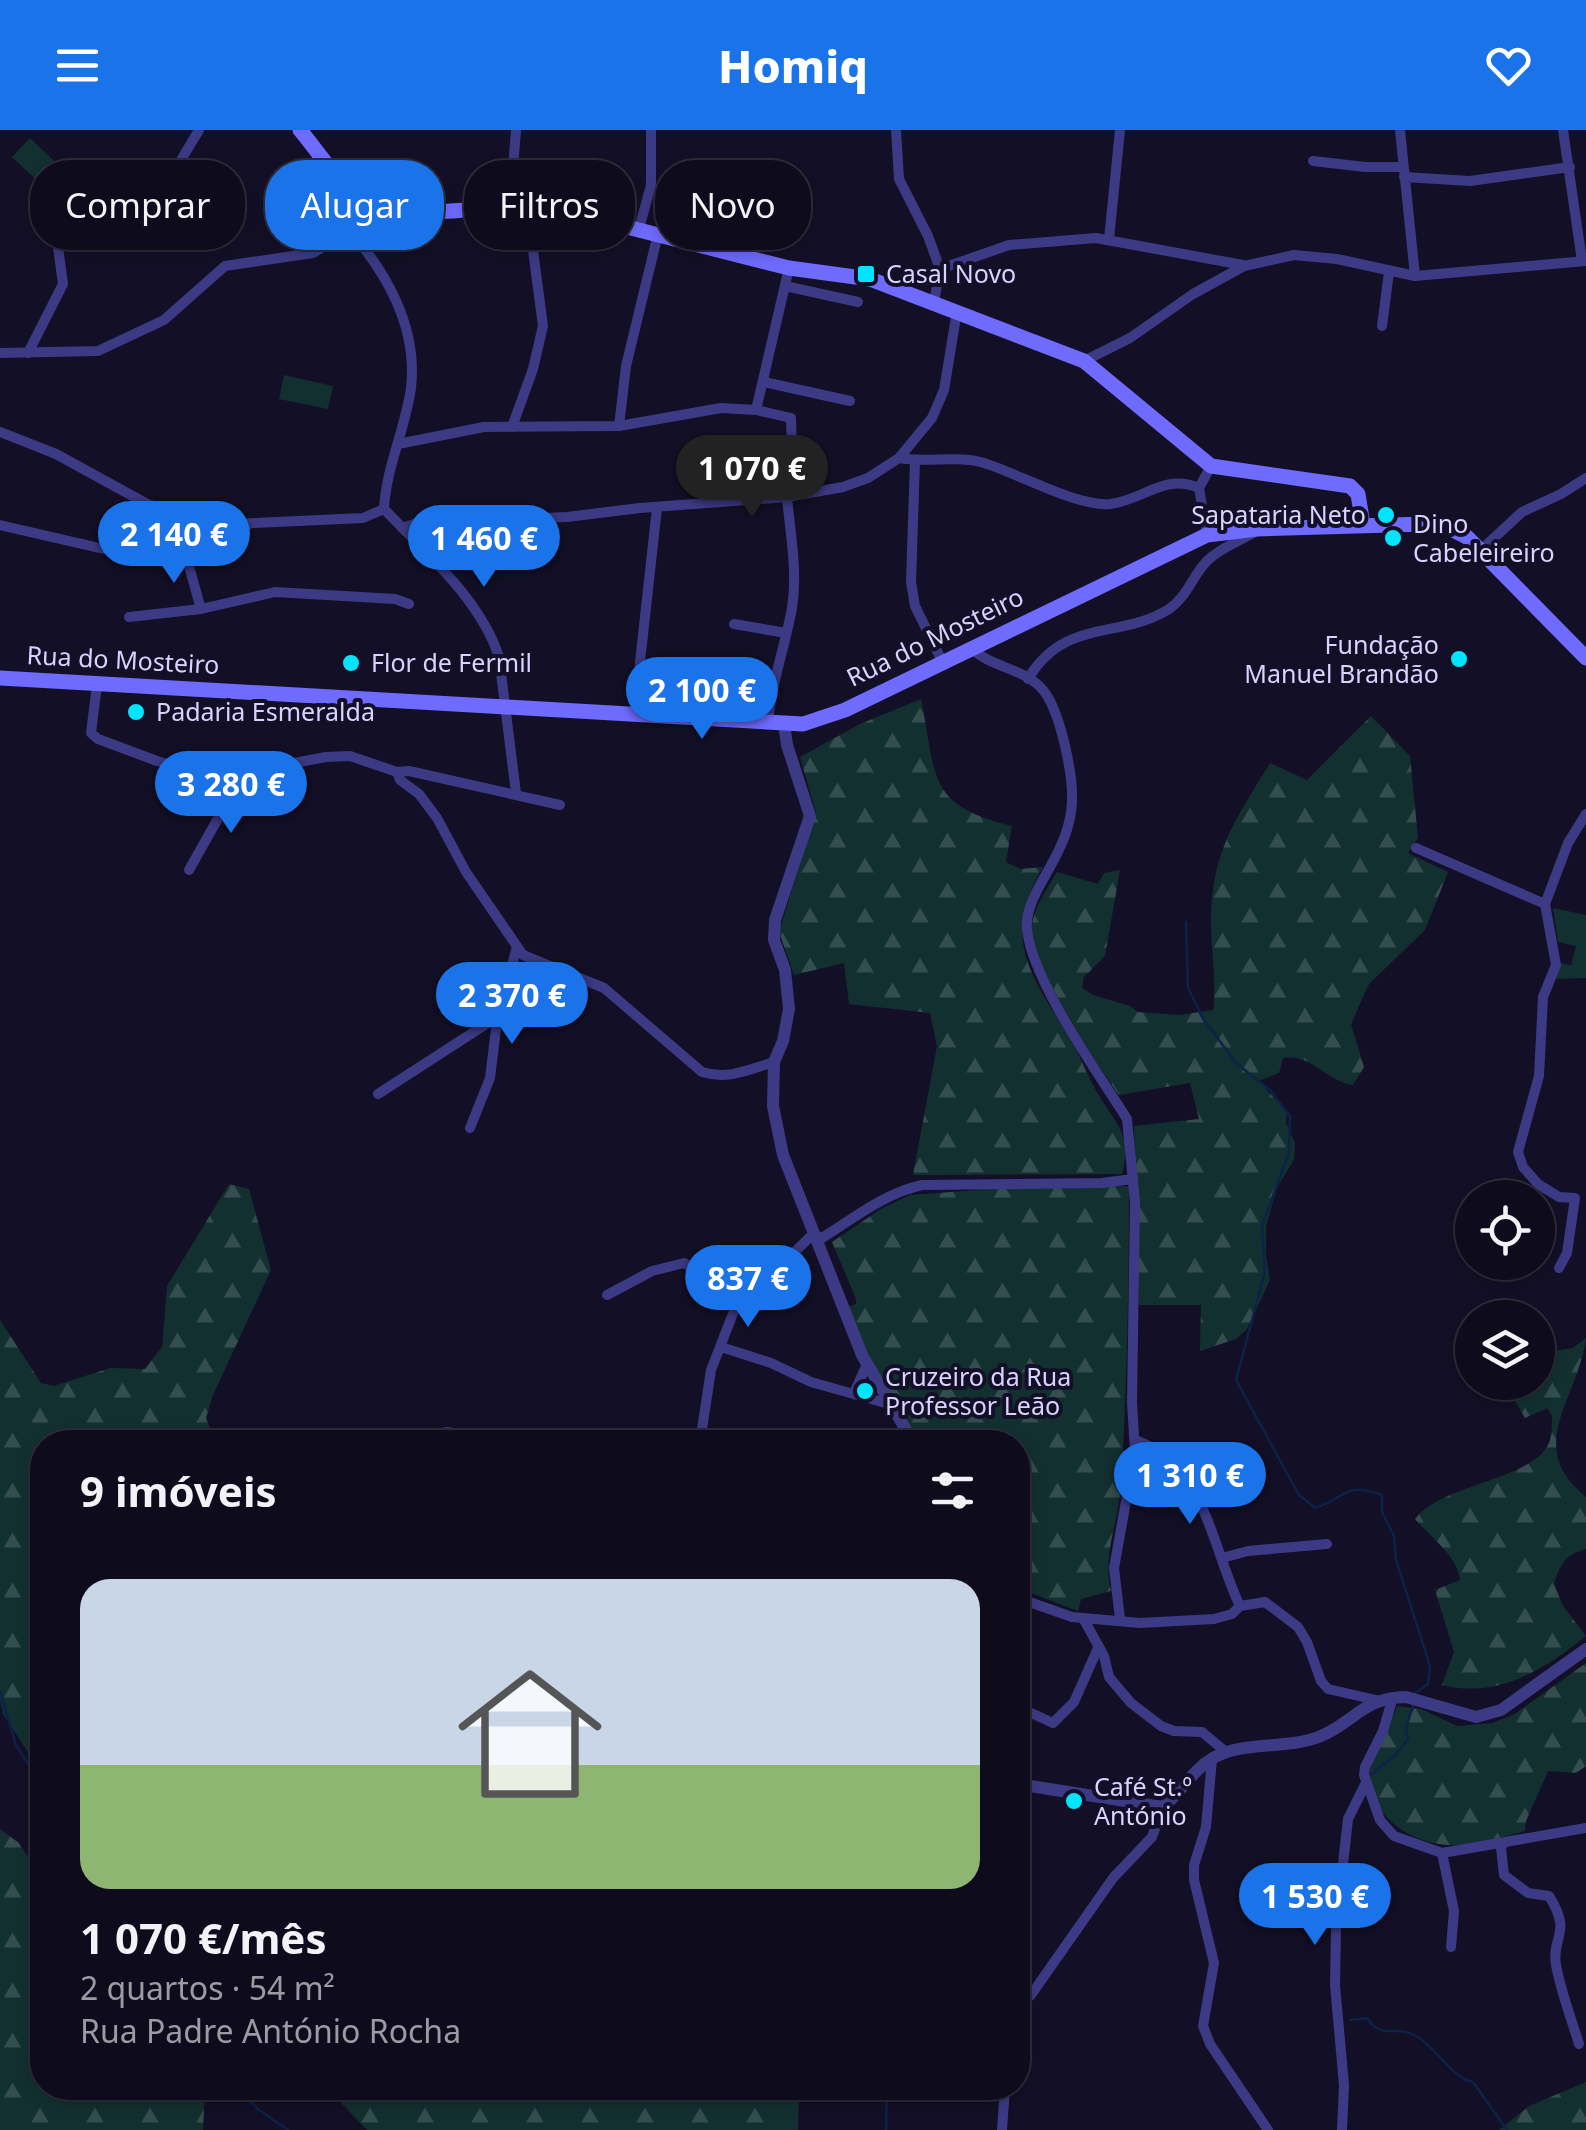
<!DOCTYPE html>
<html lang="pt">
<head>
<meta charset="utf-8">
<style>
  body { margin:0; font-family:"Noto Sans",sans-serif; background:#1c1929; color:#f1f3f6; height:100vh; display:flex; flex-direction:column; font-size:38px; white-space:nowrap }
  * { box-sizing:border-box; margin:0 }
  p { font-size:32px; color:#9b9ba3 }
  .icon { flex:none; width:55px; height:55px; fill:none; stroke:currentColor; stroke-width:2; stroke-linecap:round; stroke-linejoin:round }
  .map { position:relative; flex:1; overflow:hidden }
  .details { position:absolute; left:30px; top:1300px; width:1000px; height:670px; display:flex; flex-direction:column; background:#0e0b1c; border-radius:40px; box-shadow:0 5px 15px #0003,0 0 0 2px #2e2b3b }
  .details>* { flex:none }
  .hud { position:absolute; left:30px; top:30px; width:1000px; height:90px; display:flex; gap:20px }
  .controls { position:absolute; left:1455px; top:1050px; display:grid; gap:20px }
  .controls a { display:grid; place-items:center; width:100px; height:100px; border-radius:50%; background:#0e0b1c; box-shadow:0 5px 15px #0003,0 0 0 2px #2e2b3b; font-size:50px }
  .price { position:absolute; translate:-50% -85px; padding:0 22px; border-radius:35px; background:#1a73e8; color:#fff; font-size:32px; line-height:65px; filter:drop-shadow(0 2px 5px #0008) }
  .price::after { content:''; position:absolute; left:50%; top:60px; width:30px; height:22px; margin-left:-15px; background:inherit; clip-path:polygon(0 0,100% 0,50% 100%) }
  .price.on { background:#222; color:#fff }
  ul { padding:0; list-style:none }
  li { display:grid; align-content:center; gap:20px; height:530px; padding:0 50px }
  li span { display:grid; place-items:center; height:310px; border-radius:30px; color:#555 }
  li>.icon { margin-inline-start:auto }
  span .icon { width:180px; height:180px; fill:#fffc; stroke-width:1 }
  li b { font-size:42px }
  h2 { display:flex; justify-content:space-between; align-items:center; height:120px; padding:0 50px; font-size:42px }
  .chip { padding:0 35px; border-radius:40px; background:#0e0b1c; box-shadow:0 5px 15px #0003,0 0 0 2px #2e2b3b; font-size:35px; line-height:90px }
  .chip.on { background:#1a73e8; color:#fff }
  header { display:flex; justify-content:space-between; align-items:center; height:130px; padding:0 50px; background:#1a73e8; color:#fff; font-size:45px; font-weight:800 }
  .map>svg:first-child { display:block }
</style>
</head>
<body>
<header><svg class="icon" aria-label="menu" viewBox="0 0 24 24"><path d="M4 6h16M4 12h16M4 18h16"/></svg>Homiq<svg class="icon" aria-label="heart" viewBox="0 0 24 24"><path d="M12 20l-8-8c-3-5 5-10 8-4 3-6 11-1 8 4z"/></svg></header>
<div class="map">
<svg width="1586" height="2000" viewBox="0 0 1586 2000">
  <defs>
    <pattern id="forest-firs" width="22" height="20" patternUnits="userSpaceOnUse" patternTransform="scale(2.5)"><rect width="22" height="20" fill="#12302f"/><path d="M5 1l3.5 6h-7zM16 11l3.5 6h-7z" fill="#344d4e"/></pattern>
  </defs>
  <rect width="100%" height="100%" fill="#130f26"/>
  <g fill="#12302f">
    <polygon points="30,8 67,43 49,62 12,27"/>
    <polygon points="284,245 333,256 328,279 279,269"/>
    <polygon points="1553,778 1586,785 1586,848 1556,849 1560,833 1571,835 1576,816 1558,812"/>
  </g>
  <g fill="url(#forest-firs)">
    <path d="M921,569C937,646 925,675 1012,696L1006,732L1020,739L1043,737C999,811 1033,847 1072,912C1082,930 1089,950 1100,967C1118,996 1132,1006 1122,1044L913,1045L937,916L930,883L849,874L844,833L794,845L779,802L816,683L800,627L860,594Z"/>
    <path d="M1371,586L1410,626L1418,708L1408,723L1448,742L1425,800L1369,854L1351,894L1364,937L1353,955C1325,951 1313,924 1283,928L1279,943L1259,951L1287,982L1286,993L1295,1013L1294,1030L1277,1057L1266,1096V1126L1270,1150L1247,1199L1236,1209L1200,1221L1201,1175H1139L1134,996L1199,989L1190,953L1119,965C1097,935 1031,833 1032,799C1032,779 1048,758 1057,742L1098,754L1104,743L1120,740L1105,826L1084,847L1082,858L1093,865L1130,876L1138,882L1179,885L1213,880C1217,848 1210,817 1211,785C1213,719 1237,687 1270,633L1307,650Z"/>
    <polygon points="229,1054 249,1059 271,1140 213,1265 206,1288 215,1312 42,1312 42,1639 39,1639 3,1584 0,1571 0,1190 41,1253 54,1256 110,1238 145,1239 162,1217 167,1156"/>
    <path d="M1129,1056C1129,1155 1127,1256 1121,1355C1119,1392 1102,1424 1111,1461L1081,1469L1078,1481L1018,1458V1312H914L844,1178L856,1174V1169L832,1112L881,1079L910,1065L1005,1058Z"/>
    <path d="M1586,1208C1578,1270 1523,1316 1586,1367V1419C1565,1424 1560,1435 1554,1454L1563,1476L1586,1506C1544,1540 1497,1569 1442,1555L1454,1522L1435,1460L1460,1450C1457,1425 1431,1408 1415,1389C1442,1353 1538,1350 1550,1310C1552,1302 1552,1293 1552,1286L1547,1278L1525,1288L1512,1266L1519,1253L1538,1252V1223L1573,1218Z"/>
    <path d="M1586,1533V1636L1576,1643L1548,1641L1526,1691L1525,1701C1502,1707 1472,1717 1448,1715C1409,1713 1367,1684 1370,1641C1371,1620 1390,1596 1397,1576L1421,1579L1457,1596L1492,1593L1513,1585Z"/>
    <polygon points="0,1699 19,1713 42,1748 42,1958 205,1958 203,2000 0,2000"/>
    <polygon points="1586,1952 1586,2000 1499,2000 1529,1976"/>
    <polygon points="327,1958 805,1958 799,1961 798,2000 367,2000"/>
  </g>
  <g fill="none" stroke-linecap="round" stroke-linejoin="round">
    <g stroke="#0c2248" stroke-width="2.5">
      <path d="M1186,792L1188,858L1204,890L1236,933L1270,960L1290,986L1289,1022L1262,1096L1265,1142L1236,1250L1299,1365L1315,1378C1346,1368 1345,1351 1382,1365V1382L1394,1406L1396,1430L1430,1536L1428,1554L1415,1563"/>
      <polyline points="0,1562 16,1615 42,1656"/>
      <polyline points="1367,1648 1395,1625 1408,1609 1406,1597 1413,1576"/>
      <polyline points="1345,1686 1361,1653"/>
      <polyline points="1333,1785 1342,1704"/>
      <path d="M1350,1890L1367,1888C1382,1911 1394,1894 1416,1906C1438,1918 1450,1947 1473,1952L1507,2000"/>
      <polyline points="237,1958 259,1980 288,2000"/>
      <polyline points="886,2000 887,1958"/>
    </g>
    <g stroke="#3d3a85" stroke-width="10">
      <polyline points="896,0 899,49 928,106 940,139 934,172"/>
      <polyline points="1400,0 1415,146"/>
      <polyline points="1563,0 1582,131"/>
      <polyline points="1313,31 1365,37 1403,37"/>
      <polyline points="1404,47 1470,51 1570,37"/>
      <polyline points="510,77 516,0"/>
      <path d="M347,98C386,141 418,197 411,258C405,300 386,338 384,379"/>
      <polyline points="639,99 651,55 651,0"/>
      <polyline points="1109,109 1120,0"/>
      <polyline points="940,139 1009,115 1096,108 1243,135"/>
      <polyline points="785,156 858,172"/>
      <polyline points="1382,196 1389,142"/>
      <polyline points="0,223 98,221 164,190 225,136 313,123 335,110 347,98 360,69"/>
      <polyline points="28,223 63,154 58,117 93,89 145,75 162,62 199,0"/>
      <polyline points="1084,231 1130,208 1193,164 1244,136 1294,125 1337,129 1415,146 1586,131"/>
      <polyline points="764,252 850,271"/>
      <polyline points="756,280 789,138"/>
      <polyline points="619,296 626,236 658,104"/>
      <polyline points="512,297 533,239 543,196 527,75"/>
      <polyline points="0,302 56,324 149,375 233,394 363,388 384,379"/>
      <polyline points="398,314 484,297 619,296 721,278 756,280 791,288 793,366"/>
      <path d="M899,328C925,333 961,325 984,333C1017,343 1077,377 1110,374C1144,370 1164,343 1199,358"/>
      <polyline points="915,331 911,452 915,476 942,531"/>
      <path d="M384,379C425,422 481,470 499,527L516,663"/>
      <polyline points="0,395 143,428 185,422 239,406 247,396"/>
      <polyline points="402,398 430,389 471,391 567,387 640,378 787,367 843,357 868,348 899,328 932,288 944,260 957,181"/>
      <polyline points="1207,405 1199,358 1211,336"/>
      <polyline points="1482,419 1522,382 1561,364 1586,348"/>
      <polyline points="185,422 201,479"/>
      <polyline points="129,487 201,479 275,462 395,469 409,474"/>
      <polyline points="734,494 786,503"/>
      <path d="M971,518C991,538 1023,537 1043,560C1060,580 1073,644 1072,670C1072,684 1067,703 1061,715C1051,741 1024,771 1027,800C1033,852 1098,943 1127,989L1135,1072L1132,1273L1135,1321L1114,1438L1120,1489"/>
      <path d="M1028,549C1065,487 1120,510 1169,479C1188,466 1192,446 1207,431C1220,418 1238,412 1253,403"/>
      <path d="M97,555L91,603L98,609L157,631L238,653L294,633L326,627L350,626L397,642L400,650L419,664L437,688L466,742L523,825L604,858L702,942C728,950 748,940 774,932"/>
      <polyline points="638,585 640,532 657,378"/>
      <path d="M768,594C771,553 785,517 792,478C798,441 790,403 787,367"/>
      <polyline points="397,642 409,641 560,675"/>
      <polyline points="1416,718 1545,774"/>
      <polyline points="189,740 238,653"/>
      <polyline points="378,964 497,887"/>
      <polyline points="470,998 490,948 498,883 517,817"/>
      <polyline points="1559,1138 1567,1123 1575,1068 1559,1067 1538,1054 1523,1037 1518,1022 1539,946 1543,867 1556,835 1545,774 1568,713 1586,684"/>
      <polyline points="607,1165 652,1141 684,1133 741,1163"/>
      <polyline points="721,1217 771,1233 811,1252 889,1274"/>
      <polyline points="854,1263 867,1234"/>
      <polyline points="446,1302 520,1312"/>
      <path d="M1135,1310C1205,1334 1212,1418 1240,1476"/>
      <path d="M700,1312L711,1240L741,1163L750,1154L770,1146L813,1104L822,1108C854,1088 885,1063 922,1055L1102,1053L1133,1049"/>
      <polyline points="1200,1371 1235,1364"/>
      <polyline points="1222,1428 1248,1421 1327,1414"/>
      <polyline points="1018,1468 1072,1487 1140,1493 1214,1489 1232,1484 1240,1476 1265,1472 1298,1497 1307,1512 1321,1551 1328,1559 1376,1570"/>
      <polyline points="1083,1488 1104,1526 1109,1547 1131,1573 1161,1596 1174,1601 1202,1602 1226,1622"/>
      <polyline points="1393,1567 1383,1601 1365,1637 1364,1645 1380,1690 1394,1706 1442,1723 1586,1698"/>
      <polyline points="1018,1577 1053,1593 1074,1572 1098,1518"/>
      <polyline points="1212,1629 1206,1697 1194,1735 1194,1750 1214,1833 1203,1896 1210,1914 1268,2000"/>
      <path d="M1504,1713L1501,1718L1504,1745L1528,1763L1549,1766C1573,1804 1551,1806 1556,1835C1561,1862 1571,1888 1579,1914"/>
      <polyline points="1442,1723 1454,1781 1451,1817"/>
      <polyline points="1018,1875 1031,1865 1113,1748 1152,1707 1163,1677"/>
      <polyline points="1002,2000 1005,1958"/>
      <polyline points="1342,2000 1344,1955 1335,1855 1336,1799 1348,1689 1366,1653"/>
    </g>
    <g stroke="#3d3a85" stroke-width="12">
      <polyline points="784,594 787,615 810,686 775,790 774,810 785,840 789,879 783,911 774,932 773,976 783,1025 862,1225 913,1312"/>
      <path d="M1018,1642L1023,1652L1030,1656L1163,1677C1181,1663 1192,1640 1213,1628C1245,1610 1288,1620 1321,1606C1356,1591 1362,1568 1406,1567L1476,1587L1501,1580L1586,1519"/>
    </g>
    <g stroke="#6f6bff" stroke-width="15">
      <path d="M300,0C316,19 342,58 362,70C409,96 495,71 548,77L789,138L870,149L1084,231L1211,336L1350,356L1358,364L1363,395"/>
      <polyline points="0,548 803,594 845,580 1207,405 1257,399 1426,394 1449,398 1467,407 1586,528"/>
    </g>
  </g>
  <g fill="#00e5ff" stroke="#130f26" stroke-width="4">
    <rect x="856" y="134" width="20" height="20" rx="5"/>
    <circle cx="1386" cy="385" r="10"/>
    <circle cx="1393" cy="408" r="10"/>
    <circle cx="1459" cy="529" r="10"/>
    <circle cx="351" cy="533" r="10"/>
    <circle cx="136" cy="582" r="10"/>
    <circle cx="865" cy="1261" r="10"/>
    <circle cx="1074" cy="1671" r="10"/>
  </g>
  <g text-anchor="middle" stroke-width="8" stroke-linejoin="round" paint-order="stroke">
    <g font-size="25" fill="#d9d4ff" stroke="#130f26" text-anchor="start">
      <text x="886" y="153">Casal Novo</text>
      <text x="1366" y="394" text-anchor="end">Sapataria Neto</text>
      <text x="1413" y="403">Dino<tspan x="1413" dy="29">Cabeleireiro</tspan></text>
      <text x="1439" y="524" text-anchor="end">Fundação<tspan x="1439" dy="29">Manuel Brandão</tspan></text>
      <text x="371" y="542">Flor de Fermil</text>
      <text x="156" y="591">Padaria Esmeralda</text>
      <text x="885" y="1256">Cruzeiro da Rua<tspan x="885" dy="29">Professor Leão</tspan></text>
      <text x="1094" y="1666">Café St.º<tspan x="1094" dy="29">António</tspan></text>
    </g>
    <g font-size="25" fill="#d9d4ff" stroke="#130f26">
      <text transform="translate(935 507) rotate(-26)" y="9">Rua do Mosteiro</text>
      <text transform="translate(123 530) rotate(3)" y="9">Rua do Mosteiro</text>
    </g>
  </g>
</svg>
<div class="controls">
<a><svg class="icon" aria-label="locate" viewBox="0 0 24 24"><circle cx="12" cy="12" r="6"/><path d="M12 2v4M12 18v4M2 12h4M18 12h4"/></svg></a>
<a><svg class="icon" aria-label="layers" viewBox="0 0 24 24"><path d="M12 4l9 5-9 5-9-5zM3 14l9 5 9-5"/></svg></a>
</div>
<b class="price on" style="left:752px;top:390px">1 070 €</b>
<b class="price" style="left:174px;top:456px">2 140 €</b>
<b class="price" style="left:484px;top:460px">1 460 €</b>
<b class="price" style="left:702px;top:612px">2 100 €</b>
<b class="price" style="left:231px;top:706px">3 280 €</b>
<b class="price" style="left:512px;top:917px">2 370 €</b>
<b class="price" style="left:748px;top:1200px">837 €</b>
<b class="price" style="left:1190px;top:1397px">1 310 €</b>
<b class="price" style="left:1315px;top:1818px">1 530 €</b>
<div class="hud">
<a class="chip">Comprar</a>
<a class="chip on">Alugar</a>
<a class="chip">Filtros</a>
<a class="chip">Novo</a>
</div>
<section class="details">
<h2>9 imóveis<svg class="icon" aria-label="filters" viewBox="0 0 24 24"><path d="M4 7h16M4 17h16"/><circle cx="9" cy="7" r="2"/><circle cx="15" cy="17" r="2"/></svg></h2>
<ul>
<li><span style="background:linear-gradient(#c9d6e8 60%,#8fb573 0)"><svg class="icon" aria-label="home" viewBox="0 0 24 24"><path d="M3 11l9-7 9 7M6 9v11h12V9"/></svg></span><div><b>1 070 €/mês</b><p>2 quartos · 54 m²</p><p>Rua Padre António Rocha</p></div></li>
</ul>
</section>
</div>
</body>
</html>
